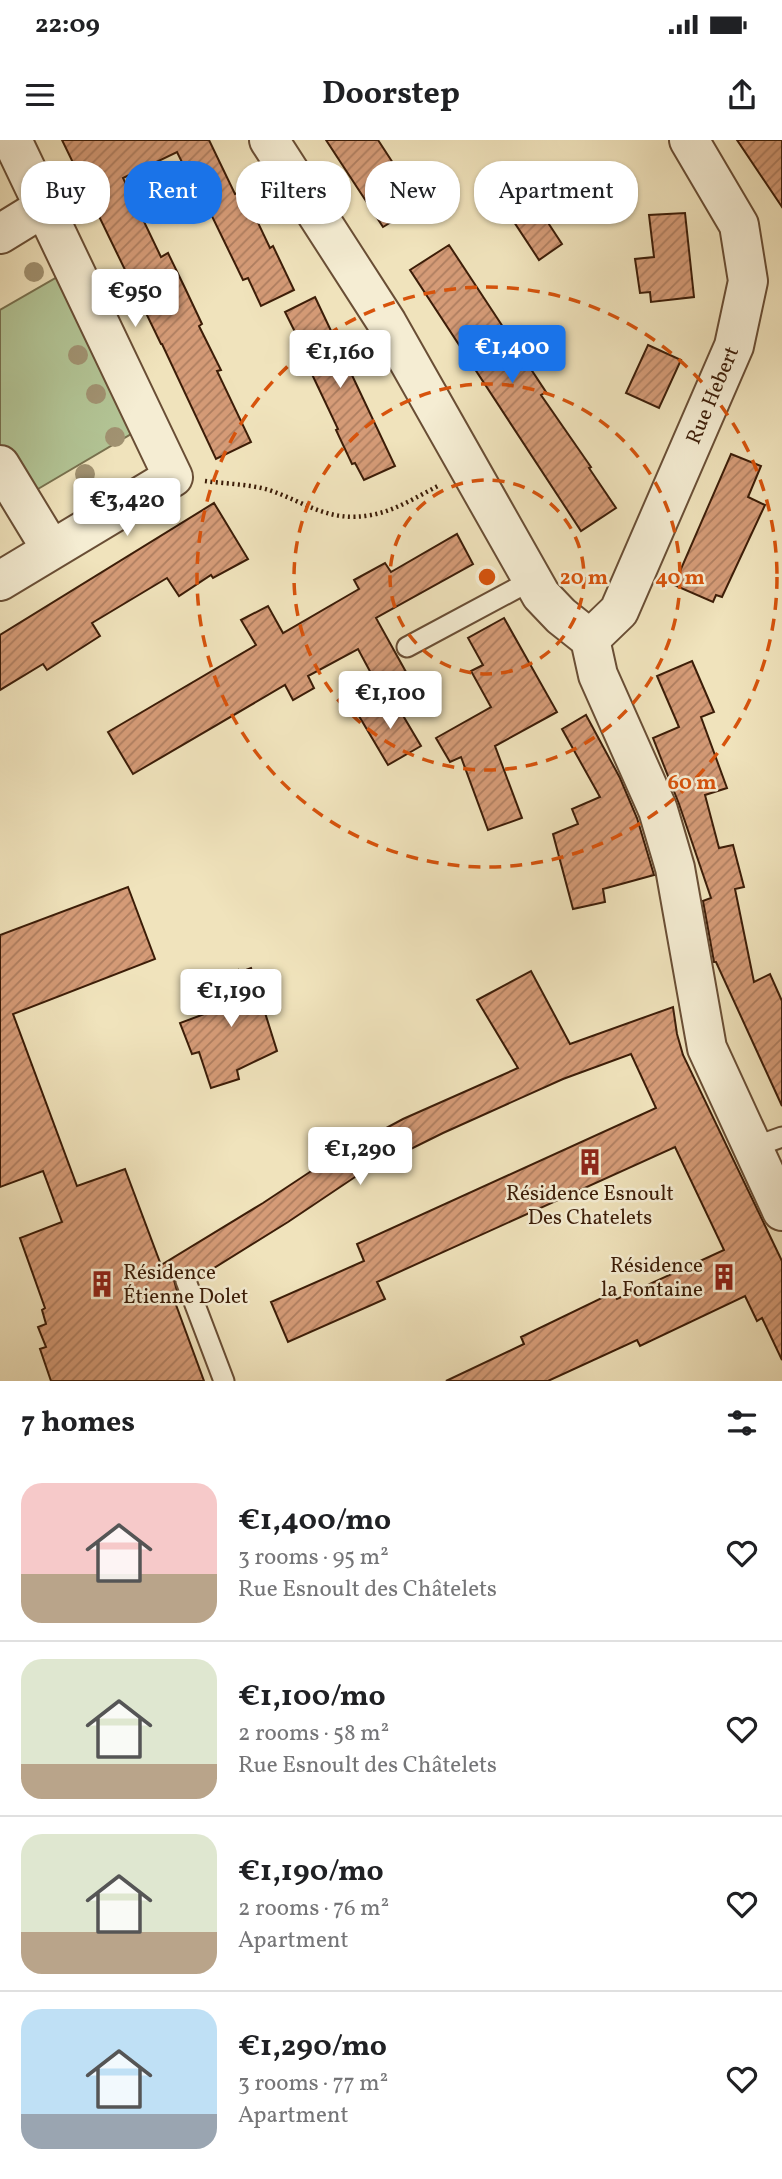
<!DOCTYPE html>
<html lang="en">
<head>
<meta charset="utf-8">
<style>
  body { margin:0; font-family:Vollkorn,serif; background:#f6f6f6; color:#202124; height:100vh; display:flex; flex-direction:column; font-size:26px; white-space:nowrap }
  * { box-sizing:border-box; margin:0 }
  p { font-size:23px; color:#757577 }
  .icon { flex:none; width:38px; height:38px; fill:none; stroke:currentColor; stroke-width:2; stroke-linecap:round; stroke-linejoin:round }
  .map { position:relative; height:1241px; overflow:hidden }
  .drawer { display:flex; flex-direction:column; background:#fff; flex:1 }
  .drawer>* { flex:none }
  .hud { position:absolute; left:21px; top:21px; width:740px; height:63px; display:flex; gap:14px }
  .price { position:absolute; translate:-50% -60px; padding:0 16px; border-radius:7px; background:#fff; color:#222; font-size:23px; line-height:46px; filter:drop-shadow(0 2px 4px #0008) }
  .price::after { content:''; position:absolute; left:50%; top:42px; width:21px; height:16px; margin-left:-10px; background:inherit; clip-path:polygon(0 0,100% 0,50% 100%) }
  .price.current { background:#1a73e8; color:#fff }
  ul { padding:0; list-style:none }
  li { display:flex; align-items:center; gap:21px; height:175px; padding:0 21px }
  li+li { border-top:2px solid #e0e0e0 }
  li span { display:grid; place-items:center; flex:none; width:196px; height:140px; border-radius:21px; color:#555 }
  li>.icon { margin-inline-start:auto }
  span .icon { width:84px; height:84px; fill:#fffc; stroke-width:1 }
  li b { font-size:30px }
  h2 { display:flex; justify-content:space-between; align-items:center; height:84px; padding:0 21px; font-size:30px }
  .pill { padding:0 24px; border-radius:28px; background:#fff; box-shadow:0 2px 5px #0004; font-size:24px; line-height:63px }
  .pill.current { background:#1a73e8; color:#fff }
  .status { display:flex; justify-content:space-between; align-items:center; height:49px; padding:0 35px; background:#fff; direction:ltr }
  .status svg { height:19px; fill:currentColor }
  header { display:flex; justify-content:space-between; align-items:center; height:91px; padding:0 21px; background:#fff; font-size:32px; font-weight:700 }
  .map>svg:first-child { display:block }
</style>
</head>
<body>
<div class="status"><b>22:09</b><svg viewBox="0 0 49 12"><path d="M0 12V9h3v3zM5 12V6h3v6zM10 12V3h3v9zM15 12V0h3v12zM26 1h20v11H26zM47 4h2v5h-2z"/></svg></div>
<header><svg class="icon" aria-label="menu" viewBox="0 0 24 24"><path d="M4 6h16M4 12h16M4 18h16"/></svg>Doorstep<svg class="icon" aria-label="share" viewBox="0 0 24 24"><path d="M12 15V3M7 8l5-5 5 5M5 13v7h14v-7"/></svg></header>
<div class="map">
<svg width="782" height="1241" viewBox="0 0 782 1241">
  <defs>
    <pattern id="building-hatch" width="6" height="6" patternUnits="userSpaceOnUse" patternTransform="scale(1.75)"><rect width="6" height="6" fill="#d59b77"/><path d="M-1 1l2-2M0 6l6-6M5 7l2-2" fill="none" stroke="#ae7e60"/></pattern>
  </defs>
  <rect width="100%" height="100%" fill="#f0e3bc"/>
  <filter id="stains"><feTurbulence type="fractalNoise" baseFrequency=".00286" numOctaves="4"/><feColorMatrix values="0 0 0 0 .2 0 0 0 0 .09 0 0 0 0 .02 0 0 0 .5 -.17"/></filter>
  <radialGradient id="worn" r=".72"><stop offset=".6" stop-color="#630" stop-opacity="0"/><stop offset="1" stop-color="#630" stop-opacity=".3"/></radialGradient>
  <polygon fill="#b3c596" stroke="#78714f" stroke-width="2" points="73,128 148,284 21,359 0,325 0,170"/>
  <g fill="url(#building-hatch)" stroke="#3c1d08" stroke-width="2">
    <polygon points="62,0 209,0 235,54 243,51 270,108 273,106 294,150 261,166 248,138 243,140 208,68 205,69 177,12 123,38 161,117 168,113 185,148 202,184 199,186 221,230 217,231 251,302 216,319 162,204 161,204"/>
    <polygon points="326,0 378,0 395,26 393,27 418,66 383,87"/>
    <polygon points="737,0 782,0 782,67"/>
    <polygon points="514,31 562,104 539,120 491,47"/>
    <polygon points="685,73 694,157 651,162 650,152 640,153 635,119 654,117 649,75"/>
    <polygon points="449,105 546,252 541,255 591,327 589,328 616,368 581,391 410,130"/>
    <polygon points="315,157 395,326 364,340 355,323 352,324 336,290 338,289 300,209 303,208 285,172"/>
    <polygon points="648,205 681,220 659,268 626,253"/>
    <polygon points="731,314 761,326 748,357 765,365 722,457 716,455 713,462 674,445"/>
    <polygon points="214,363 248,419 213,438 211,435 179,456 167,438 92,483 100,496 47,530 43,524 0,550 0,495"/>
    <polygon points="457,394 473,424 376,478 406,532 379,548 358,509 308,536 314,548 293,560 285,545 133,634 108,592 256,505 241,480 268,466 283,493 359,449 354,440 385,423 391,432"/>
    <polygon points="504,478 557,572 495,606 522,678 488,690 461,617 450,622 436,598 491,567 471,531 483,525 468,498"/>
    <polygon points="692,521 714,572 701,577 727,648 705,655 719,708 733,705 744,747 735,749 754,842 770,834 782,861 782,966 716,822 714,822 703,761 711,758 679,664 653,598 679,587 657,536"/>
    <polygon points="392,557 421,606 388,625 359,576"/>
    <polygon points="586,575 620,638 637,678 654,735 603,749 605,762 573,769 553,694 578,684 572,669 600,657 562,589"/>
    <polygon points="128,747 155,819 13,874 77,1046 125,1029 161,1125 263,1063 334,1016 403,979 518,928 477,860 531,831 570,904 673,867 677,894 683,915 782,1121 782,1220 762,1178 757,1181 745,1156 640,1206 637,1200 548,1241 446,1241 524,1204 521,1197 614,1152 617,1159 724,1110 675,1007 377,1142 385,1159 288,1202 271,1162 364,1121 357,1104 656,968 631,914 563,939 443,993 358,1035 288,1082 198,1138 194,1132 189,1129 182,1129 177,1133 174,1140 177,1151 172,1154 204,1241 51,1241 40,1209 46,1207 38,1187 46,1184 42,1170 45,1168 20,1098 62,1082 43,1031 0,1047 0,795"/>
    <polygon points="251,828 277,911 237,930 239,939 211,948 199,912 192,914 180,883 218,869 209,843 238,830 238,833"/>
  </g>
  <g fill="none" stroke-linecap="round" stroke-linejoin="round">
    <defs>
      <g id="lane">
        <polyline points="407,507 532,440"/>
        <polyline points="751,1008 782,997"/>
        <polyline points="186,1141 224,1241"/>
      </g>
      <g id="street">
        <polyline points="269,0 387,183 541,455 561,476 590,499 598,535 658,670 675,728 707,908 782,1071"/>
        <polyline points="0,94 44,67"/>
        <polyline points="0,325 51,409"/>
        <polyline points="0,441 173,337 12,0"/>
        <polyline points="590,499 619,471 734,206 748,141 739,85 689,0"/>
      </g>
    </defs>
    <use href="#lane" stroke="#694e35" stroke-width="23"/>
    <use href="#street" stroke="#694e35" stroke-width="42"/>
    <path stroke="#3c1d08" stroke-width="4.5" stroke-dasharray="2 3.5" stroke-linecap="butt" d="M205,341C226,344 249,344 269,350C305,362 329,383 371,375C395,371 418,356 440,345"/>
    <use href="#lane" stroke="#f5edd3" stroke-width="19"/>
    <use href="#street" stroke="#f5edd3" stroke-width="38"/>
  </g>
  <g fill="#a19271">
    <circle cx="34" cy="132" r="10"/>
    <circle cx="78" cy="215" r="10"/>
    <circle cx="96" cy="254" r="10"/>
    <circle cx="115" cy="297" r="10"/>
    <circle cx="85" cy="334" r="10"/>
  </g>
  <g fill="none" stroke="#d7530c" stroke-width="3.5" stroke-dasharray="12 9">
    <circle cx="487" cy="437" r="97"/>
    <circle cx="487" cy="437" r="193"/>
    <circle cx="487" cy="437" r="290"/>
  </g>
  <defs>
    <symbol id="building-bare" viewBox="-9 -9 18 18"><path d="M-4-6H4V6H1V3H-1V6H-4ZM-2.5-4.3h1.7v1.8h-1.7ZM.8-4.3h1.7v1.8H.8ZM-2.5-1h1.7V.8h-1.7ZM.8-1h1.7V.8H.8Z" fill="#8f2418" stroke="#f5edd3" stroke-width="2.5" paint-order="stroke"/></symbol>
  </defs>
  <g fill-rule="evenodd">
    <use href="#building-bare" x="571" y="1003" width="38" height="38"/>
    <use href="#building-bare" x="705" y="1118" width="38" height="38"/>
    <use href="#building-bare" x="83" y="1125" width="38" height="38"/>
  </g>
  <g text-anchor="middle" stroke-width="5" stroke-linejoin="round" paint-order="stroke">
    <g font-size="21" fill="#3c1d08" stroke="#f5edd3">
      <text transform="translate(712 255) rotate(-67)" y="7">Rue Hebert</text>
    </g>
    <g font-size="21" fill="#3c1d08" stroke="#f5edd3">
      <text x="590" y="1060">Résidence Esnoult<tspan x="590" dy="24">Des Chatelets</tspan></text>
      <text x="703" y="1132" text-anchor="end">Résidence<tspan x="703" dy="24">la Fontaine</tspan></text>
      <text x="123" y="1139" text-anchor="start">Résidence<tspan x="123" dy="24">Étienne Dolet</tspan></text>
    </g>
  </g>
  <circle cx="487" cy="437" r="10" fill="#d7530c" stroke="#f5edd3" stroke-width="3.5"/>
  <g font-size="21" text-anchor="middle" font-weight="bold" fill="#d7530c" stroke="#f5edd3" stroke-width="5" stroke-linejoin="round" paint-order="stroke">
    <text x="584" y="444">20 m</text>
    <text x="680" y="444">40 m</text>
    <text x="692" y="649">60 m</text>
  </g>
  <rect width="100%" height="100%" filter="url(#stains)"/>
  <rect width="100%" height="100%" fill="url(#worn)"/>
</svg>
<b class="price" style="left:135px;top:189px">€950</b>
<b class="price current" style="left:512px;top:245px">€1,400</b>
<b class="price" style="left:340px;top:250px">€1,160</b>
<b class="price" style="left:127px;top:398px">€3,420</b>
<b class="price" style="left:390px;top:591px">€1,100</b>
<b class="price" style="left:231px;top:889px">€1,190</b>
<b class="price" style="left:360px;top:1047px">€1,290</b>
<div class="hud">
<a class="pill">Buy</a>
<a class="pill current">Rent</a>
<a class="pill">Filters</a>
<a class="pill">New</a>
<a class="pill">Apartment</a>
</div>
</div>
<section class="drawer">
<h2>7 homes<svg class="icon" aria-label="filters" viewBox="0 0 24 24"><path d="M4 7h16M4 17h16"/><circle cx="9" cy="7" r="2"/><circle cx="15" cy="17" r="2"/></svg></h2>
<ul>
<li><span style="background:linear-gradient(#f6c9c9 65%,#b9a48a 0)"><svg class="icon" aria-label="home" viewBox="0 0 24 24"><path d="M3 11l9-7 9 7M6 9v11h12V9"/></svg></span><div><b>€1,400/mo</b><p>3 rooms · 95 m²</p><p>Rue Esnoult des Châtelets</p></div><svg class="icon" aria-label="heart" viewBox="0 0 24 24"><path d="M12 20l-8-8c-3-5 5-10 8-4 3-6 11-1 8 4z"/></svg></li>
<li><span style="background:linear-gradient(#dfe7d0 75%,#b9a48a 0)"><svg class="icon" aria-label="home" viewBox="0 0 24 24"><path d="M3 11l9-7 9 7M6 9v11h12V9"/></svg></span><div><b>€1,100/mo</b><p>2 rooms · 58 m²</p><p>Rue Esnoult des Châtelets</p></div><svg class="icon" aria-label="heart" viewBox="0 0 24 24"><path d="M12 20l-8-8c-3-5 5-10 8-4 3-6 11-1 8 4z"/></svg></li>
<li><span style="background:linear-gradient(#dfe7d0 70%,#b9a48a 0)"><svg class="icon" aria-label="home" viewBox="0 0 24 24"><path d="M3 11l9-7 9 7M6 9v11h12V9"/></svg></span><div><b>€1,190/mo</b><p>2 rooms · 76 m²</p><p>Apartment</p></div><svg class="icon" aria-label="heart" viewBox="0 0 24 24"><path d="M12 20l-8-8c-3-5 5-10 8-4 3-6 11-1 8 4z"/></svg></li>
<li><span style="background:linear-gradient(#bfe0f5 75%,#9aa5b1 0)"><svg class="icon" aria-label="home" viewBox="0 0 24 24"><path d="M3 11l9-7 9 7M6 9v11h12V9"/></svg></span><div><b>€1,290/mo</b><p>3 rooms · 77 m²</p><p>Apartment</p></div><svg class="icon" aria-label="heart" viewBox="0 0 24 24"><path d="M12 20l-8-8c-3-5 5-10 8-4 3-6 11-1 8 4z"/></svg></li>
</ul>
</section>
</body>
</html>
